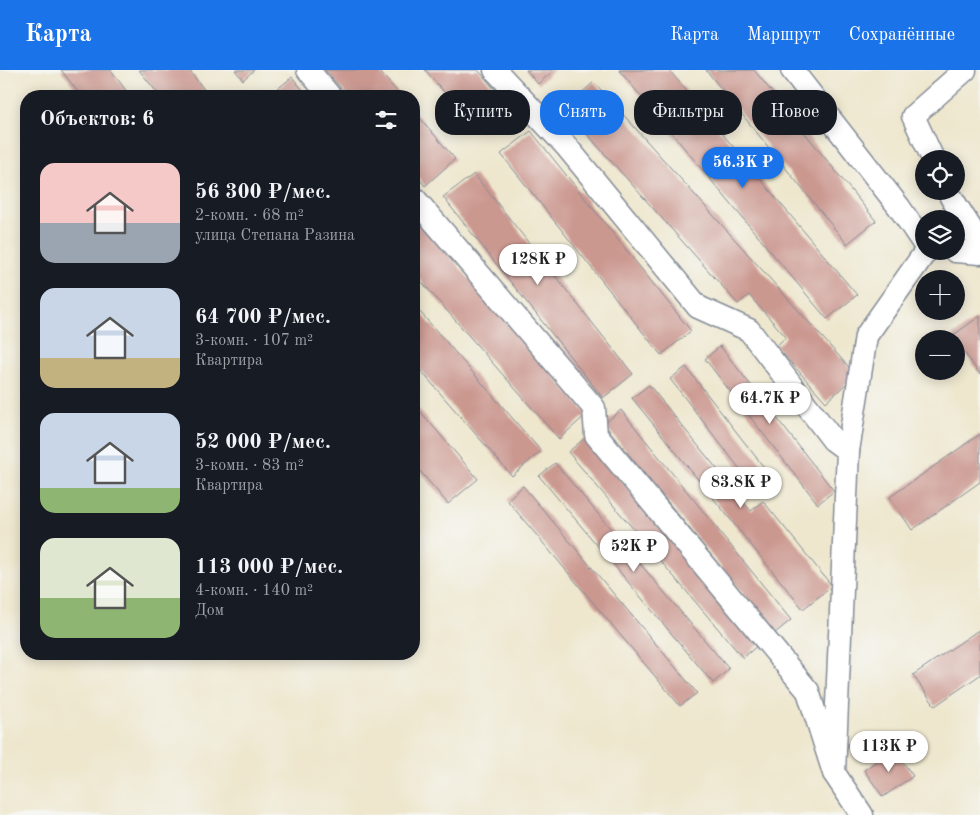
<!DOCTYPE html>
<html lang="ru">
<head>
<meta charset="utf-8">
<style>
  body { margin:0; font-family:"Old Standard TT",serif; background:#242831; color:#f1f3f6; height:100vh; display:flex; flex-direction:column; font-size:19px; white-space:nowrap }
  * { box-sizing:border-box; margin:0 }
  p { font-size:16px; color:#9ea1a6 }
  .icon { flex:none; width:28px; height:28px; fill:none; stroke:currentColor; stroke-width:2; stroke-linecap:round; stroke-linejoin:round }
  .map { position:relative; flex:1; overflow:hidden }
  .side { position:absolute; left:20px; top:20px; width:400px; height:570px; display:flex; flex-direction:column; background:#171b24; border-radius:20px; box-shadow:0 2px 12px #0003 }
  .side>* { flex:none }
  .top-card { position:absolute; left:435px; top:20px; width:470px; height:45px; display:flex; gap:10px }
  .controls { position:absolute; left:915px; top:80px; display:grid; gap:10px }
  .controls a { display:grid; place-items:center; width:50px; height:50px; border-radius:50%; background:#171b24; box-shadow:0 2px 12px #0003; font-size:25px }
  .price { position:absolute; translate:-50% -42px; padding:0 11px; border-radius:18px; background:#fff; color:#222; font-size:16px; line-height:32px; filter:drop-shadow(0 1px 2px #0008) }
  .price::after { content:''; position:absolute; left:50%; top:30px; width:15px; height:11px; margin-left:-8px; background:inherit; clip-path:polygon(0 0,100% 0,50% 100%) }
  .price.selected { background:#1a73e8; color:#fff }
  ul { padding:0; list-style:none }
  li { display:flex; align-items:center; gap:15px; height:125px; padding:0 20px }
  li span { display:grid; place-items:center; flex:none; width:140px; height:100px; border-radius:15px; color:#555 }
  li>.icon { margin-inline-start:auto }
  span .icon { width:60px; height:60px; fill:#fffc; stroke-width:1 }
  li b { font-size:21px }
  h2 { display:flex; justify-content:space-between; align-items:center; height:60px; padding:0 20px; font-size:21px }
  .tag { padding:0 18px; border-radius:20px; background:#171b24; box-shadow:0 2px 12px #0003; font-size:18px; line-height:45px }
  .tag.selected { background:#1a73e8; color:#fff }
  header { display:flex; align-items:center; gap:30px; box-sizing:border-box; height:70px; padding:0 25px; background:#1a73e8; color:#fff }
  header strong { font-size:24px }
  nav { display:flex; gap:28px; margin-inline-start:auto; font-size:18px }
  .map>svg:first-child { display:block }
</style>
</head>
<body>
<header>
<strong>Карта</strong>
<nav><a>Карта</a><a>Маршрут</a><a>Сохранённые</a></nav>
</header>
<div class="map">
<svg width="980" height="745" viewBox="0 0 980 745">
  <rect width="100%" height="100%" fill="#f6f6f2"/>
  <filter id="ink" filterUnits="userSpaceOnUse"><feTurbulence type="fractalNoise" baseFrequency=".02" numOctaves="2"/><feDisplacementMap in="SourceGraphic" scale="10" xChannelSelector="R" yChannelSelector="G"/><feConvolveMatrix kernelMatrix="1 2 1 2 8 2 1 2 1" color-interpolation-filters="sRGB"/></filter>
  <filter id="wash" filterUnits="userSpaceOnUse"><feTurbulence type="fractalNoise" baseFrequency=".0096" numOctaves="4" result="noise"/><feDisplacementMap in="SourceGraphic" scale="20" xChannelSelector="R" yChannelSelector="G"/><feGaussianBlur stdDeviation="1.12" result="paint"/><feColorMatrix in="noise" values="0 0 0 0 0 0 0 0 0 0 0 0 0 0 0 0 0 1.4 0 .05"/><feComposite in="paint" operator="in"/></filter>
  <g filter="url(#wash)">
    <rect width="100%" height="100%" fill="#eee7ce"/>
    <g id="blocks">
      <g fill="#cb9890">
        <polygon points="61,0 111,0 130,26 81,26"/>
        <polygon points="139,0 189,0 209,26 160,26"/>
        <polygon points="235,0 254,0 243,10"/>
        <polygon points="325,0 378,0 401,26 348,26"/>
        <polygon points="425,0 478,0 509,36 479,62"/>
        <polygon points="526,0 554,0 538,14"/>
        <polygon points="619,0 669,0 857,225 827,249"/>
        <polygon points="706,0 754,0 876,151 847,174"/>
        <polygon points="292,7 308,26 269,26"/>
        <polygon points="594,12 856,305 826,332 776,276 786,267 749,225 738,234 564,38"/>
        <polygon points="414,41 455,89 425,116 414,102"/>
        <polygon points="531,61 691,261 661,285 501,84"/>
        <polygon points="474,104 633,304 603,328 443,127"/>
        <polygon points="418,150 587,344 559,369 414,203 414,154"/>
        <polygon points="414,235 541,381 512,406 414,293"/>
        <polygon points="980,246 980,304 952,266"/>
        <polygon points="720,276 834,421 818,434 705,289"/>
        <polygon points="686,297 766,400 750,412 670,309"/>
        <polygon points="649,315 751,441 763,431 832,516 803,539 632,328"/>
        <polygon points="414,334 478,409 448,434 414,394"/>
        <polygon points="621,340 791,550 775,563 604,354"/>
        <polygon points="980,364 980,412 912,460 890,427"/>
        <polygon points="585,368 759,574 743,588 568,382"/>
        <polygon points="555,393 729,599 713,613 539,406"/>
        <polygon points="523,416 697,623 680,636 507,430"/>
        <polygon points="980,559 980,605 935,636 913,605"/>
        <polygon points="894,679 913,706 883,727 864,700"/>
      </g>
    </g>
  </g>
  <g filter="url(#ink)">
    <use href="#blocks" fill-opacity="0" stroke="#848b96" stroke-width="1"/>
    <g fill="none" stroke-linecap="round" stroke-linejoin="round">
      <defs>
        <g id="street">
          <polyline points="308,0 330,26"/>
          <polyline points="495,0 567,77 698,237 749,260 833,370 848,381"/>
          <polyline points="792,0 899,137 924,174"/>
          <polyline points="933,89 913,46 965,0"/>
          <polyline points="951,127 980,173"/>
          <polyline points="414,128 594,338 596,365 808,621 834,703"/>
          <polyline points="955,181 980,183"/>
          <polyline points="862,745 834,703 848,381 866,266 926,181"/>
        </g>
      </defs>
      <use href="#street" stroke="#848b96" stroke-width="25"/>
      <use href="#street" stroke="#fff" stroke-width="22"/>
    </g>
  </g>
</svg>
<div class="controls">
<a><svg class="icon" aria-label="locate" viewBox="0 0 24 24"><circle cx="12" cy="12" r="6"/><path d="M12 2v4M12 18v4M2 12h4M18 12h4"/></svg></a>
<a><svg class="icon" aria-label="layers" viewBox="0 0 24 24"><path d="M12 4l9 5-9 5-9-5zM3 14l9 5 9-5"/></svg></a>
<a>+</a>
<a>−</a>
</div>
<b class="price selected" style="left:743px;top:119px">56.3K ₽</b>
<b class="price" style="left:538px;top:216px">128K ₽</b>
<b class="price" style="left:770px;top:355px">64.7K ₽</b>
<b class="price" style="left:741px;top:439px">83.8K ₽</b>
<b class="price" style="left:634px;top:503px">52K ₽</b>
<b class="price" style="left:889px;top:703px">113K ₽</b>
<div class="top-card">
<a class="tag">Купить</a>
<a class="tag selected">Снять</a>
<a class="tag">Фильтры</a>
<a class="tag">Новое</a>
</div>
<section class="side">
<h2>Объектов: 6<svg class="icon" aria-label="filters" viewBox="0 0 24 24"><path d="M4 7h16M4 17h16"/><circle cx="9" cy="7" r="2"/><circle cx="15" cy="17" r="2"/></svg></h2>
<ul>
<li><span style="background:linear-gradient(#f6c9c9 60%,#9aa5b1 0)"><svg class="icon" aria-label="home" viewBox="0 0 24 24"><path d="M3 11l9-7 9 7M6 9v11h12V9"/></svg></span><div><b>56 300 ₽/мес.</b><p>2-комн. · 68 m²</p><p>улица Степана Разина</p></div></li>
<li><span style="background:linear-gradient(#c9d6e8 70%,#c2b280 0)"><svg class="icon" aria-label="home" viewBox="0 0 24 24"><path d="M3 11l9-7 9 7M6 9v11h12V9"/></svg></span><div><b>64 700 ₽/мес.</b><p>3-комн. · 107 m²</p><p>Квартира</p></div></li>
<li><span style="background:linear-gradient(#c9d6e8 75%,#8fb573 0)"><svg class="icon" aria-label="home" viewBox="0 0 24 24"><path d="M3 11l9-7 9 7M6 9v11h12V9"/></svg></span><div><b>52 000 ₽/мес.</b><p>3-комн. · 83 m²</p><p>Квартира</p></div></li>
<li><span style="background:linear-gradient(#dfe7d0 60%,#8fb573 0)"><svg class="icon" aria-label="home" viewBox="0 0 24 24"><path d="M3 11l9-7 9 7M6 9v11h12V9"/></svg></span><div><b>113 000 ₽/мес.</b><p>4-комн. · 140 m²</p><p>Дом</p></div></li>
</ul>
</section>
</div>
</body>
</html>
